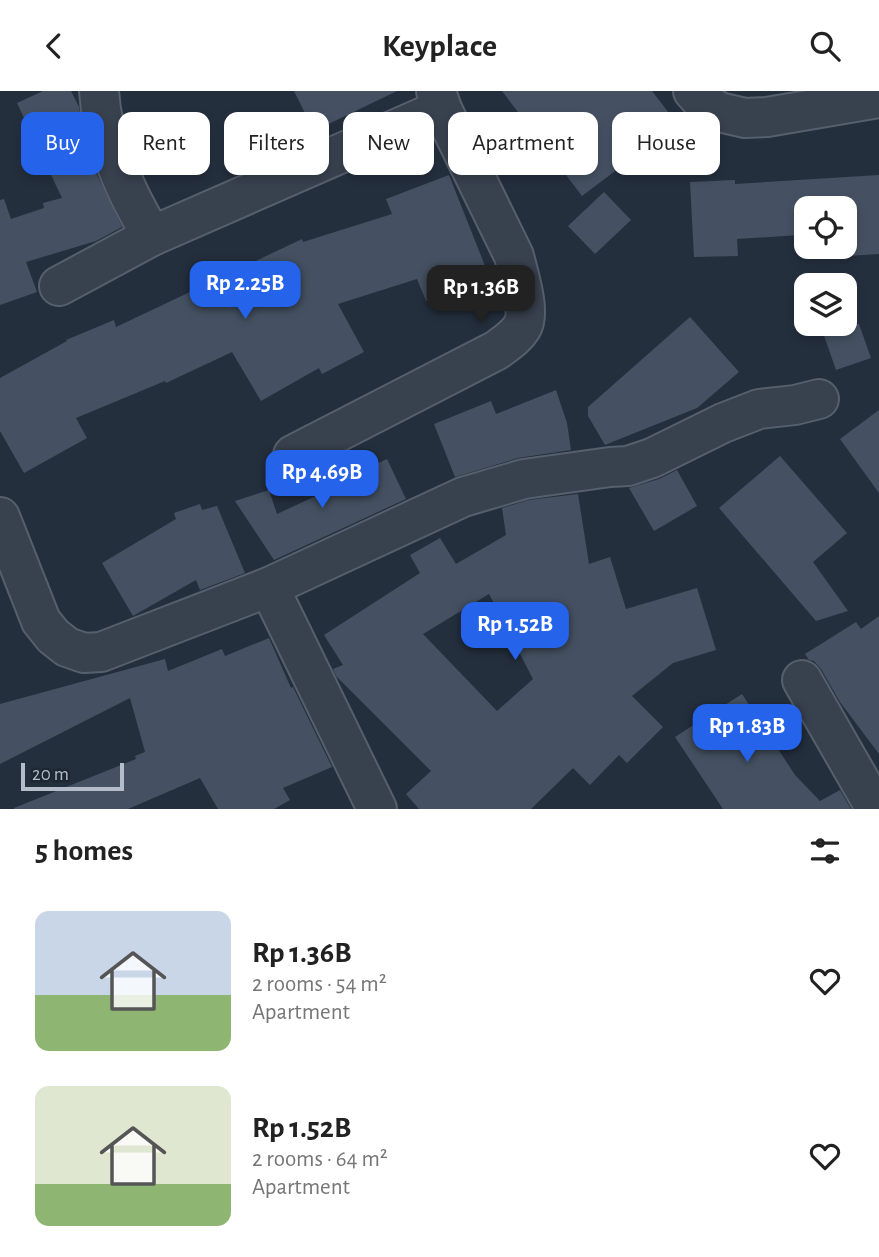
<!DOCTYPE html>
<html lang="en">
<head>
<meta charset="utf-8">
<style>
  body { margin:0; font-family:"Alegreya Sans",sans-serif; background:#f6f6f6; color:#222; height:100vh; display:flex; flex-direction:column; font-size:26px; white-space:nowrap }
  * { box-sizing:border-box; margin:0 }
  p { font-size:23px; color:#767676 }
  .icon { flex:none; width:38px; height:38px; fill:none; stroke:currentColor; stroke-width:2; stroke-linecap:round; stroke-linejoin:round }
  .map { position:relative; height:718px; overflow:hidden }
  .details { display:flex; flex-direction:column; background:#fff; flex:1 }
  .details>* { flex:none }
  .top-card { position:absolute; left:21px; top:21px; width:838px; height:63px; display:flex; gap:14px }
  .controls { position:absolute; left:794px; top:105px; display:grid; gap:14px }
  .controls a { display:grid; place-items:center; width:63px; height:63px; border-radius:14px; background:#fff; box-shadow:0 4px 10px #0003; font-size:35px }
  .scale { position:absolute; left:21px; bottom:18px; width:103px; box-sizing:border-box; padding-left:7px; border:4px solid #b4bcc9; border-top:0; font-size:19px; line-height:24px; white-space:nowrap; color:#b4bcc9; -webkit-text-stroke:5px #1d2633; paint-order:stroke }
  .price { position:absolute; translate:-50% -60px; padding:0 16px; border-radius:14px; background:#2563eb; color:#fff; font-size:23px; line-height:46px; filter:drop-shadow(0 2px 4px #0008) }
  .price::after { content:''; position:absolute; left:50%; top:42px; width:21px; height:16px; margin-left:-10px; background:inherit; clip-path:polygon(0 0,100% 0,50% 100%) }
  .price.on { background:#222; color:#fff }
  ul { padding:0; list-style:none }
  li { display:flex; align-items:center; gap:21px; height:175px; padding:0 35px }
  li span { display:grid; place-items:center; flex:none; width:196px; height:140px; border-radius:14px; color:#555 }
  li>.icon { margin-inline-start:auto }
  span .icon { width:84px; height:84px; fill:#fffc; stroke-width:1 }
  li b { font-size:30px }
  h2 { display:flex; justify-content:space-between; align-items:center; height:84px; padding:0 35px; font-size:30px }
  .chip { padding:0 24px; border-radius:14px; background:#fff; box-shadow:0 4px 10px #0003; font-size:24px; line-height:63px }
  .chip.on { background:#2563eb; color:#fff }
  header { display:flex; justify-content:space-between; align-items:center; height:91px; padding:0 35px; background:#fff; font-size:32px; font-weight:600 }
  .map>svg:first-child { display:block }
</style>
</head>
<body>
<header><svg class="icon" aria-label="back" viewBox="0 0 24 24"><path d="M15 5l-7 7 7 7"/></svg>Keyplace<svg class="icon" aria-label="search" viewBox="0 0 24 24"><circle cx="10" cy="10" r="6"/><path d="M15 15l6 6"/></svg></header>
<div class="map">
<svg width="879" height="718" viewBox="0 0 879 718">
  <rect width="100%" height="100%" fill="#242f3e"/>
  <g fill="#455162" fill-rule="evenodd">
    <polygon points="43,0 71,0 79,16 84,44 96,82 122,136 96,150 26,171 37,201 0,214 0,109 4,108 11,128 44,117 43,112 62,107 17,12"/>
    <polygon points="294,0 397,0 314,40"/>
    <polygon points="502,0 652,0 696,57 665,80 647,56 582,105"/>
    <polygon points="449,84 489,185 426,210 417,188 338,213 364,261 322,283 319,277 261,310 232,261 166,292 165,290 76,327 87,347 24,382 0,340 0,287 67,250 66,249 114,229 116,236 302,148 303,151 392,123 386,108"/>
    <path d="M879,84V163L802,168L800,144L737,148L738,165L694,166L690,91L735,89V93ZM807,117H845V156H807Z"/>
    <polygon points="604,101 631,129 595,163 568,135"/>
    <polygon points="690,226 739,281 697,317 605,354 588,325 588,316"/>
    <polygon points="820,233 859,233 871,267 836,279"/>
    <polygon points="556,299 567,332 571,359 518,367 455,386 434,333 491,310 496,323"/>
    <polygon points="879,319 879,402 840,348"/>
    <polygon points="780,365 847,442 813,471 848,520 816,530 719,417"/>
    <polygon points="387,368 406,408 274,469 235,410 269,399 277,423 352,388 350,385"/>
    <polygon points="677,379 697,415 654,440 629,397 659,388"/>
    <path d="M578,403L589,473L610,466L626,518L697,497L716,559L673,572L632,605L663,636L627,672L619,664L590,694L573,677L531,718H419L406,703L431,680L336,585L333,578L343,574L324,544L420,482L410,464L440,447L456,473L506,444L502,417L529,409ZM489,503L533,588L497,620L423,543Z"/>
    <polygon points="200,413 202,419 217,415 245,482 200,499 196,489 133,525 102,472 176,428 174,422"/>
    <polygon points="879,525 879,663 840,611 821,578 814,570 809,569 805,563 856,531 861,538"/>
    <polygon points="269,547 291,597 293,596 332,676 283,697 290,709 274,718 218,718 200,687 128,718 14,718 14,717 136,668 135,665 145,661 130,607 0,673 0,613 165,568 168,580 222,558 225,565"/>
    <polygon points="742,603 795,684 820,710 840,699 851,718 723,718 675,646"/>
  </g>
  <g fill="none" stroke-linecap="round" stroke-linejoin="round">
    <defs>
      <g id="minor">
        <path d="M99,0C102,50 126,102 152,145"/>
        <polyline points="693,0 702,10 719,21 745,27 767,26 879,7"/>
        <polyline points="59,195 152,145 442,18"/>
        <path d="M293,364L497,259C506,252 516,246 522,236C531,221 518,182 514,165L442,18L436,0"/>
        <polyline points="0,426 41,530 53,545 67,556 84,562 101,561 269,496 463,406 524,388 610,376 628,375 652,367 723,332 759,318 795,314 819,308"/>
        <polyline points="269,496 377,718"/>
        <polyline points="802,589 876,718"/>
      </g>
    </defs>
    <use href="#minor" stroke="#565f6c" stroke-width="42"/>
    <use href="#minor" stroke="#38414e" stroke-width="38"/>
  </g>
</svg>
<div class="controls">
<a><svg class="icon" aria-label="locate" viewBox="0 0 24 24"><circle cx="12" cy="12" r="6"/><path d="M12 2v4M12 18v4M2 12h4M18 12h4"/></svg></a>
<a><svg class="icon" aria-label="layers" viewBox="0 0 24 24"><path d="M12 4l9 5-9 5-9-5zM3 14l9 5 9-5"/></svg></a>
</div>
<div class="scale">20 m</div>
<b class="price" style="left:245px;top:230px">Rp 2.25B</b>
<b class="price on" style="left:481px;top:234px">Rp 1.36B</b>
<b class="price" style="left:322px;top:419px">Rp 4.69B</b>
<b class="price" style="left:515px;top:571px">Rp 1.52B</b>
<b class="price" style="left:747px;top:673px">Rp 1.83B</b>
<div class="top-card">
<a class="chip on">Buy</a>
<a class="chip">Rent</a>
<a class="chip">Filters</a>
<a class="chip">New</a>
<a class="chip">Apartment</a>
<a class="chip">House</a>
</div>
</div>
<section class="details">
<h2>5 homes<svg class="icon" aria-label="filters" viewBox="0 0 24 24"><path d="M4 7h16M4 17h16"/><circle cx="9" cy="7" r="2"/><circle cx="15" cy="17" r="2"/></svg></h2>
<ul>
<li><span style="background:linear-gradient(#c9d6e8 60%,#8fb573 0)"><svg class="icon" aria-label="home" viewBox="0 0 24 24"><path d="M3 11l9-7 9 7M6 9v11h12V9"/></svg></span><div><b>Rp 1.36B</b><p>2 rooms · 54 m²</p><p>Apartment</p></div><svg class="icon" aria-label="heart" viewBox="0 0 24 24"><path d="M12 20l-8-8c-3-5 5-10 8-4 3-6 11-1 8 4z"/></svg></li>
<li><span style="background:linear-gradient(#dfe7d0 70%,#8fb573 0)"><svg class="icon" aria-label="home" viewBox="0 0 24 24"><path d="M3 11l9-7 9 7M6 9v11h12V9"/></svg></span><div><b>Rp 1.52B</b><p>2 rooms · 64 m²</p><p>Apartment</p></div><svg class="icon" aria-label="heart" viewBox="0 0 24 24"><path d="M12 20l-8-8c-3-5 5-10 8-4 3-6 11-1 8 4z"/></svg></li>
</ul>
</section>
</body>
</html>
